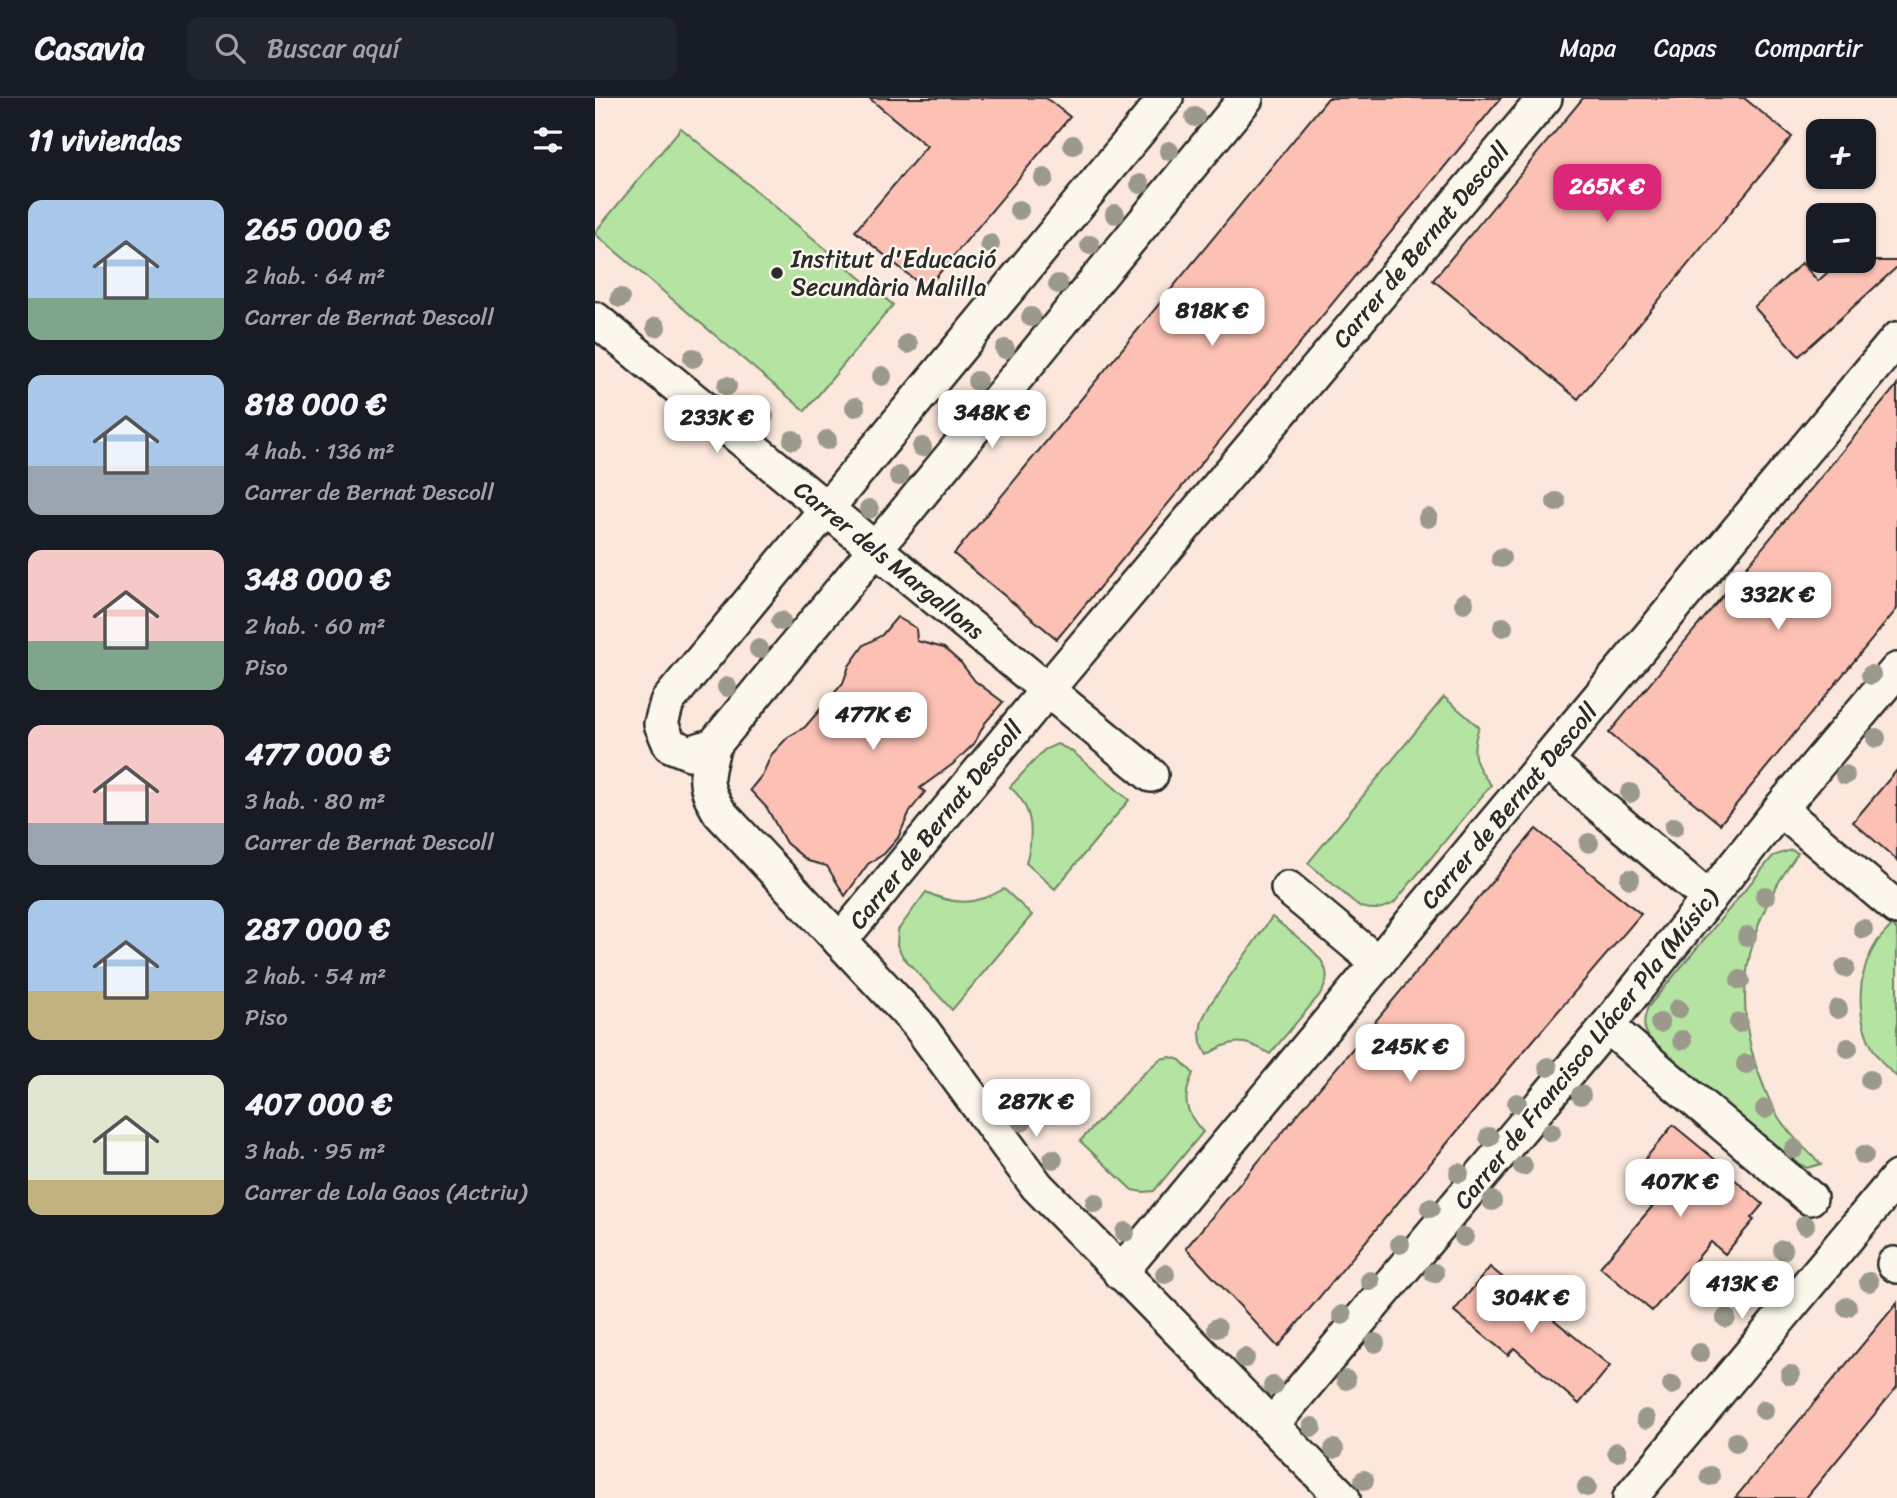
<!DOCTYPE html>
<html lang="es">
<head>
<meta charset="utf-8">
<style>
  body { margin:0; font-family:Sriracha,sans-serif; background:#20242c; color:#f1f3f6; height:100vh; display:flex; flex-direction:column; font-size:26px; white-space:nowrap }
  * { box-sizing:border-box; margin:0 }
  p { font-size:23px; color:#9ea1a6 }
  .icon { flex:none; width:38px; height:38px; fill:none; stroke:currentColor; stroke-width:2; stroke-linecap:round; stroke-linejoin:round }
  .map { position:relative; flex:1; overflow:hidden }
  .sheet { display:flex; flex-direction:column; background:#171b24; width:595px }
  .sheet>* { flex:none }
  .tools { position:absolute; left:1211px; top:21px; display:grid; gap:14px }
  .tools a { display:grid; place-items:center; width:70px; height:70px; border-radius:14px; background:#171b24; box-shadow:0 2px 5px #0004; font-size:35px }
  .price { position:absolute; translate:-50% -60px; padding:0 16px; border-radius:14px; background:#fff; color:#222; font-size:23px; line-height:46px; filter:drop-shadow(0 2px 4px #0008) }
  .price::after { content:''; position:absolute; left:50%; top:42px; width:21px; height:16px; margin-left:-10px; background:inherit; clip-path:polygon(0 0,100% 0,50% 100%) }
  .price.on { background:#db2777; color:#fff }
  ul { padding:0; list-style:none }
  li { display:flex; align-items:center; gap:21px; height:175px; padding:0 28px }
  li span { display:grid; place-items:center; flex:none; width:196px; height:140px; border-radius:14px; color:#555 }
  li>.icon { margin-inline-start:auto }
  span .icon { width:84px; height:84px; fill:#fffc; stroke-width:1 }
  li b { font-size:30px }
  h2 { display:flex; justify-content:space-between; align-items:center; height:84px; padding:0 28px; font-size:30px }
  header { display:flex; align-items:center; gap:42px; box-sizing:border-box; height:98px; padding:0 35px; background:#171b24; border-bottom:2px solid #363941 }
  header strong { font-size:33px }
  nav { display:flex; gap:38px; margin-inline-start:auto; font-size:24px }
  .search { width:490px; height:63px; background:#20242c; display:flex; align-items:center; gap:18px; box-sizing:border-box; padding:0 24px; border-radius:14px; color:#9ea1a6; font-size:26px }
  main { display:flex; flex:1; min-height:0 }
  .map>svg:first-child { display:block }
</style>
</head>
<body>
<header>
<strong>Casavia</strong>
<div class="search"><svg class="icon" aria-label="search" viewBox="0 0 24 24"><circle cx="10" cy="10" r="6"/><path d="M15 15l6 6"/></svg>Buscar aquí</div>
<nav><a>Mapa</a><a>Capas</a><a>Compartir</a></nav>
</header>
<main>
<section class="sheet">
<h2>11 viviendas<svg class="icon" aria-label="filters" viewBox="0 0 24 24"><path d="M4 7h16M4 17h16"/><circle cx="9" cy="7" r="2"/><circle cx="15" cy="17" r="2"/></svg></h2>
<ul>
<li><span style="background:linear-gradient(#a9c7e8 70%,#7fa58c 0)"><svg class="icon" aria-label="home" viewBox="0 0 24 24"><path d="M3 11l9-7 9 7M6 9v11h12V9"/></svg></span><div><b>265 000 €</b><p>2 hab. · 64 m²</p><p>Carrer de Bernat Descoll</p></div></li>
<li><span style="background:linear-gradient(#a9c7e8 65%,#9aa5b1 0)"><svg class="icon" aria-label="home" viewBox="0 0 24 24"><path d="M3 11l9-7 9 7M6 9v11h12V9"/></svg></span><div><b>818 000 €</b><p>4 hab. · 136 m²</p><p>Carrer de Bernat Descoll</p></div></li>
<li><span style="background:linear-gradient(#f6c9c9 65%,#7fa58c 0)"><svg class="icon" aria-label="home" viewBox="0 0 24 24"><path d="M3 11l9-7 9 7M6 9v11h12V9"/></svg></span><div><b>348 000 €</b><p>2 hab. · 60 m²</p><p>Piso</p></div></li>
<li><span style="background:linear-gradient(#f6c9c9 70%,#9aa5b1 0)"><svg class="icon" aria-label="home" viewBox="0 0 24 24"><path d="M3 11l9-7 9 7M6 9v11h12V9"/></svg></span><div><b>477 000 €</b><p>3 hab. · 80 m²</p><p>Carrer de Bernat Descoll</p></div></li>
<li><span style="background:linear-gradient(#a9c7e8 65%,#c2b280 0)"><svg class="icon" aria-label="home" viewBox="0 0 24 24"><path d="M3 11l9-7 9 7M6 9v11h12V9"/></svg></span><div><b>287 000 €</b><p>2 hab. · 54 m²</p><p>Piso</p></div></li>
<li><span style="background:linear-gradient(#dfe7d0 75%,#c2b280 0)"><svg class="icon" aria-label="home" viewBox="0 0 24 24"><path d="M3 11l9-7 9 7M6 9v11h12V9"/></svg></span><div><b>407 000 €</b><p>3 hab. · 95 m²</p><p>Carrer de Lola Gaos (Actriu)</p></div></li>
</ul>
</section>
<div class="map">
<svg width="1302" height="1400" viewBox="0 0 1302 1400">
  <rect width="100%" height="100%" fill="#fbe7db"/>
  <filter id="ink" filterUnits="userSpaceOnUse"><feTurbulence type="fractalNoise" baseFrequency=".0143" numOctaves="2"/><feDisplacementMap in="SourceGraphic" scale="14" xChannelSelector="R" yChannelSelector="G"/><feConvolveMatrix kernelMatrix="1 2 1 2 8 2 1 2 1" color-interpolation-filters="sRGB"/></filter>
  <g filter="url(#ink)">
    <g fill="#b4e3a2" stroke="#708766" stroke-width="2">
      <polygon points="86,30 298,207 210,313 0,136 0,134"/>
      <path d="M849,599L884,629C875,654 879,667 896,687L799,805C787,812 778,812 765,809L713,765Z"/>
      <path d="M462,646L477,653L534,702L460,791L431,765C439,736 439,710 415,689L449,652Z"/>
      <path d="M1196,752L1203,755C1191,772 1178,791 1170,811C1144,870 1143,929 1169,989C1174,1002 1180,1016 1189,1027C1200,1042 1213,1054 1226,1066L1212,1070L1204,1066L1060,948C1049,934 1046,927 1053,909L1178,758Z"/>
      <path d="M409,791L437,817L357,912L308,859L302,847L303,832L331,794C360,808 381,807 409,791Z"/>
      <path d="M677,819C691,831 728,855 731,873C733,881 730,887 727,894L675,956C650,940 636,941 612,957L606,945L605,934L607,922L616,905Z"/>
      <path d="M1297,827L1302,832V979C1297,974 1290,969 1286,963C1260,929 1259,880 1282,844C1286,838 1292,833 1297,827Z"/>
      <path d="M575,959L585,962L598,975C587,1001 589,1013 608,1034L559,1093L548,1094L537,1092L485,1043L545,979L565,961Z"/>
    </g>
    <g fill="#fcc1b4" stroke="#2b2b2b" stroke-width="2">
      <polygon points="274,0 451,0 475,19 331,191 260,133 332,48"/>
      <polygon points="733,0 906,0 462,541 359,456"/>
      <polygon points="988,0 1149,0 1197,39 983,301 838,182"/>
      <polygon points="1245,163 1302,163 1302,169 1204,258 1159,209 1207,165 1223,183"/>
      <polygon points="1302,287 1302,511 1125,726 1014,635"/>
      <polygon points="302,519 321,530 322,543 349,550 366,565 380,583 408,604 390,625 379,646 358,666 325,690 330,694 315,713 303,740 289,756 273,766 250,798 232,768 213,763 191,745 172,710 155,692 168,676 176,657 193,639 210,629 248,585 254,568 269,547 287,537"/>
      <polygon points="1302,672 1302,762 1258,724"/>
      <polygon points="941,731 1046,816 913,972 683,1249 591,1150"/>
      <polygon points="1078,1027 1133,1072 1131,1074 1168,1106 1156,1120 1159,1122 1130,1156 1116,1144 1057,1213 1005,1169 1069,1095 1041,1072"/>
      <polygon points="895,1169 1015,1268 984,1306 919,1250 913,1257 859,1213"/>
      <polygon points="1302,1205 1302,1289 1211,1400 1140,1400"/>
    </g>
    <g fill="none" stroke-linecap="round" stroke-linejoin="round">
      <defs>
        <g id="street">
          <path d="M651,0L119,647C110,679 107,687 125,715L323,926L442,1088L748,1400"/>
          <polyline points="0,221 556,677"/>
          <polyline points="119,647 95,655 75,647 66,626 72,604 571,0"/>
          <polyline points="952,663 1114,801"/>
          <polyline points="1185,711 1302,810"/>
          <polyline points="693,790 783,865"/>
          <polyline points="245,843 452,592 950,0"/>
          <polyline points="1012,928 1215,1100"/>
          <polyline points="1299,1166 1302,1168"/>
          <polyline points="525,1175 1302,241"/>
          <polyline points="677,1327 1012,928 1185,711 1302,572"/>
          <polyline points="1035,1400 1302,1080"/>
        </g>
      </defs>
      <use href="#street" stroke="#2b2b2b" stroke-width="38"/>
      <use href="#street" stroke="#fbf7ec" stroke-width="33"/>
    </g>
    <g fill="#9b998b">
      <circle cx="600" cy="19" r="10"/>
      <circle cx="478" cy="47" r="10"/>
      <circle cx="574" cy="53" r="10"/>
      <circle cx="449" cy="80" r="10"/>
      <circle cx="545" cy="86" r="10"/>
      <circle cx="424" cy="112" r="10"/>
      <circle cx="520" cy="116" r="10"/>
      <circle cx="395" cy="146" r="10"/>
      <circle cx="495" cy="147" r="10"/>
      <circle cx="463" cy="186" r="10"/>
      <circle cx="25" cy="200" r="10"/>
      <circle cx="436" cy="219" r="10"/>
      <circle cx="61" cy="229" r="10"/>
      <circle cx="313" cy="246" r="10"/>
      <circle cx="410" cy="251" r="10"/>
      <circle cx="98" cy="260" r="10"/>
      <circle cx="287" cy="278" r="10"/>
      <circle cx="382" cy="283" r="10"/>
      <circle cx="132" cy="288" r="10"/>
      <circle cx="260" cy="309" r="10"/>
      <circle cx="353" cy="317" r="10"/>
      <circle cx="169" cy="318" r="10"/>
      <circle cx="198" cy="342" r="10"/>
      <circle cx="232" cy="342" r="10"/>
      <circle cx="327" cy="349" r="10"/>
      <circle cx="304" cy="378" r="10"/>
      <circle cx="961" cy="404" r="10"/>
      <circle cx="274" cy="411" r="10"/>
      <circle cx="833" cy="420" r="10"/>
      <circle cx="906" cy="460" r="10"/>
      <circle cx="869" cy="505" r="10"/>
      <circle cx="186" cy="523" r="10"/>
      <circle cx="908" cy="529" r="10"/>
      <circle cx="164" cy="551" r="10"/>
      <circle cx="1276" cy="577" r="10"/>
      <circle cx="132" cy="589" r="10"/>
      <circle cx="1281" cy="640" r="10"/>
      <circle cx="1250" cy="677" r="10"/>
      <circle cx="1035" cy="695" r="10"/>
      <circle cx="1079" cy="729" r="10"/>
      <circle cx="994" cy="745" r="10"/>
      <circle cx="1035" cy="781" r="10"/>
      <circle cx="1170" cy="798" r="10"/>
      <circle cx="1268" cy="831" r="10"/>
      <circle cx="1152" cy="838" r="10"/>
      <circle cx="1250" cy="870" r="10"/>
      <circle cx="1145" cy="882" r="10"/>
      <circle cx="1083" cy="911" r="10"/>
      <circle cx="1243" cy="911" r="10"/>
      <circle cx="1065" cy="925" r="10"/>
      <circle cx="1144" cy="925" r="10"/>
      <circle cx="1087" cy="942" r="10"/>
      <circle cx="1253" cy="950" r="10"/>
      <circle cx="1151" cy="966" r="10"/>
      <circle cx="953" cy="969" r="10"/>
      <circle cx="1275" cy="982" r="10"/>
      <circle cx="986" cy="997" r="10"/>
      <circle cx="922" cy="1005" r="10"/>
      <circle cx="1170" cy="1011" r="10"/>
      <circle cx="427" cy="1024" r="10"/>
      <circle cx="956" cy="1034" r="10"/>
      <circle cx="894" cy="1039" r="10"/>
      <circle cx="1199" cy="1051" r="10"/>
      <circle cx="1269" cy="1057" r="10"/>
      <circle cx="458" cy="1061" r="10"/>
      <circle cx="928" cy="1068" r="10"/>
      <circle cx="864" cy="1075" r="10"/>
      <circle cx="897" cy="1103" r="10"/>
      <circle cx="500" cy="1105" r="10"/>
      <circle cx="835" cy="1110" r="10"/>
      <circle cx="1210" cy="1127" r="10"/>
      <circle cx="530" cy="1134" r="10"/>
      <circle cx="869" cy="1139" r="10"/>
      <circle cx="805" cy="1146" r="10"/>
      <circle cx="1188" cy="1152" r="10"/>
      <circle cx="839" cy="1175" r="10"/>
      <circle cx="570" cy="1176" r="10"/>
      <circle cx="775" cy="1183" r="10"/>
      <circle cx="1274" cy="1184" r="10"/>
      <circle cx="1252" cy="1209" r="10"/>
      <circle cx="747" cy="1217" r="10"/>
      <circle cx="1131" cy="1220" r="10"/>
      <circle cx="622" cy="1230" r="10"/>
      <circle cx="780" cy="1245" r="10"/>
      <circle cx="1105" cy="1255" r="10"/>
      <circle cx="650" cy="1260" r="10"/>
      <circle cx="1195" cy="1277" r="10"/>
      <circle cx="751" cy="1282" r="10"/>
      <circle cx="1077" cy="1287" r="10"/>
      <circle cx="678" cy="1288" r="10"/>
      <circle cx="1169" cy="1312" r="10"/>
      <circle cx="1051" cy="1321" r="10"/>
      <circle cx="717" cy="1329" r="10"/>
      <circle cx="1141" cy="1344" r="10"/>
      <circle cx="739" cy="1351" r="10"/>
      <circle cx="1022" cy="1354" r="10"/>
      <circle cx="1115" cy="1378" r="10"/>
      <circle cx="769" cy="1382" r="10"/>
      <circle cx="992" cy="1389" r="10"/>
    </g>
  </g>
  <circle fill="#2b2b2b" stroke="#fbf7ec" stroke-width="2.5" cx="182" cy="175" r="7"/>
  <g text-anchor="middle" stroke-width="5" stroke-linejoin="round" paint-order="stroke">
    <g font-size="24" fill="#2b2b2b" stroke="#fbf7ec">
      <text transform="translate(826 147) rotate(-50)" y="8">Carrer de Bernat Descoll</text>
      <text transform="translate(294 462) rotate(39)" y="8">Carrer dels Margallons</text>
      <text transform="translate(914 708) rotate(-50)" y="8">Carrer de Bernat Descoll</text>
      <text transform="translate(341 727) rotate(-51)" y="8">Carrer de Bernat Descoll</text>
      <text transform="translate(991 951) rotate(-51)" y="8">Carrer de Francisco Llácer Pla (Músic)</text>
    </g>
    <g font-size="24" fill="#2b2b2b" stroke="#fbf7ec" text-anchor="start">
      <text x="196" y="169">Institut d'Educació<tspan x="196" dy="28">Secundària Malilla</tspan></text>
    </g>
  </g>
</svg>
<div class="tools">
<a>+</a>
<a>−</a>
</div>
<b class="price on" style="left:1012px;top:126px">265K €</b>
<b class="price" style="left:617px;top:250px">818K €</b>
<b class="price" style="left:397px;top:352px">348K €</b>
<b class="price" style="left:122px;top:357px">233K €</b>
<b class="price" style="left:1183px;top:534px">332K €</b>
<b class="price" style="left:278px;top:654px">477K €</b>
<b class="price" style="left:815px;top:986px">245K €</b>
<b class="price" style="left:441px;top:1041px">287K €</b>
<b class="price" style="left:1085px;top:1121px">407K €</b>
<b class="price" style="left:1147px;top:1223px">413K €</b>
<b class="price" style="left:936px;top:1237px">304K €</b>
</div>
</main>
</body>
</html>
